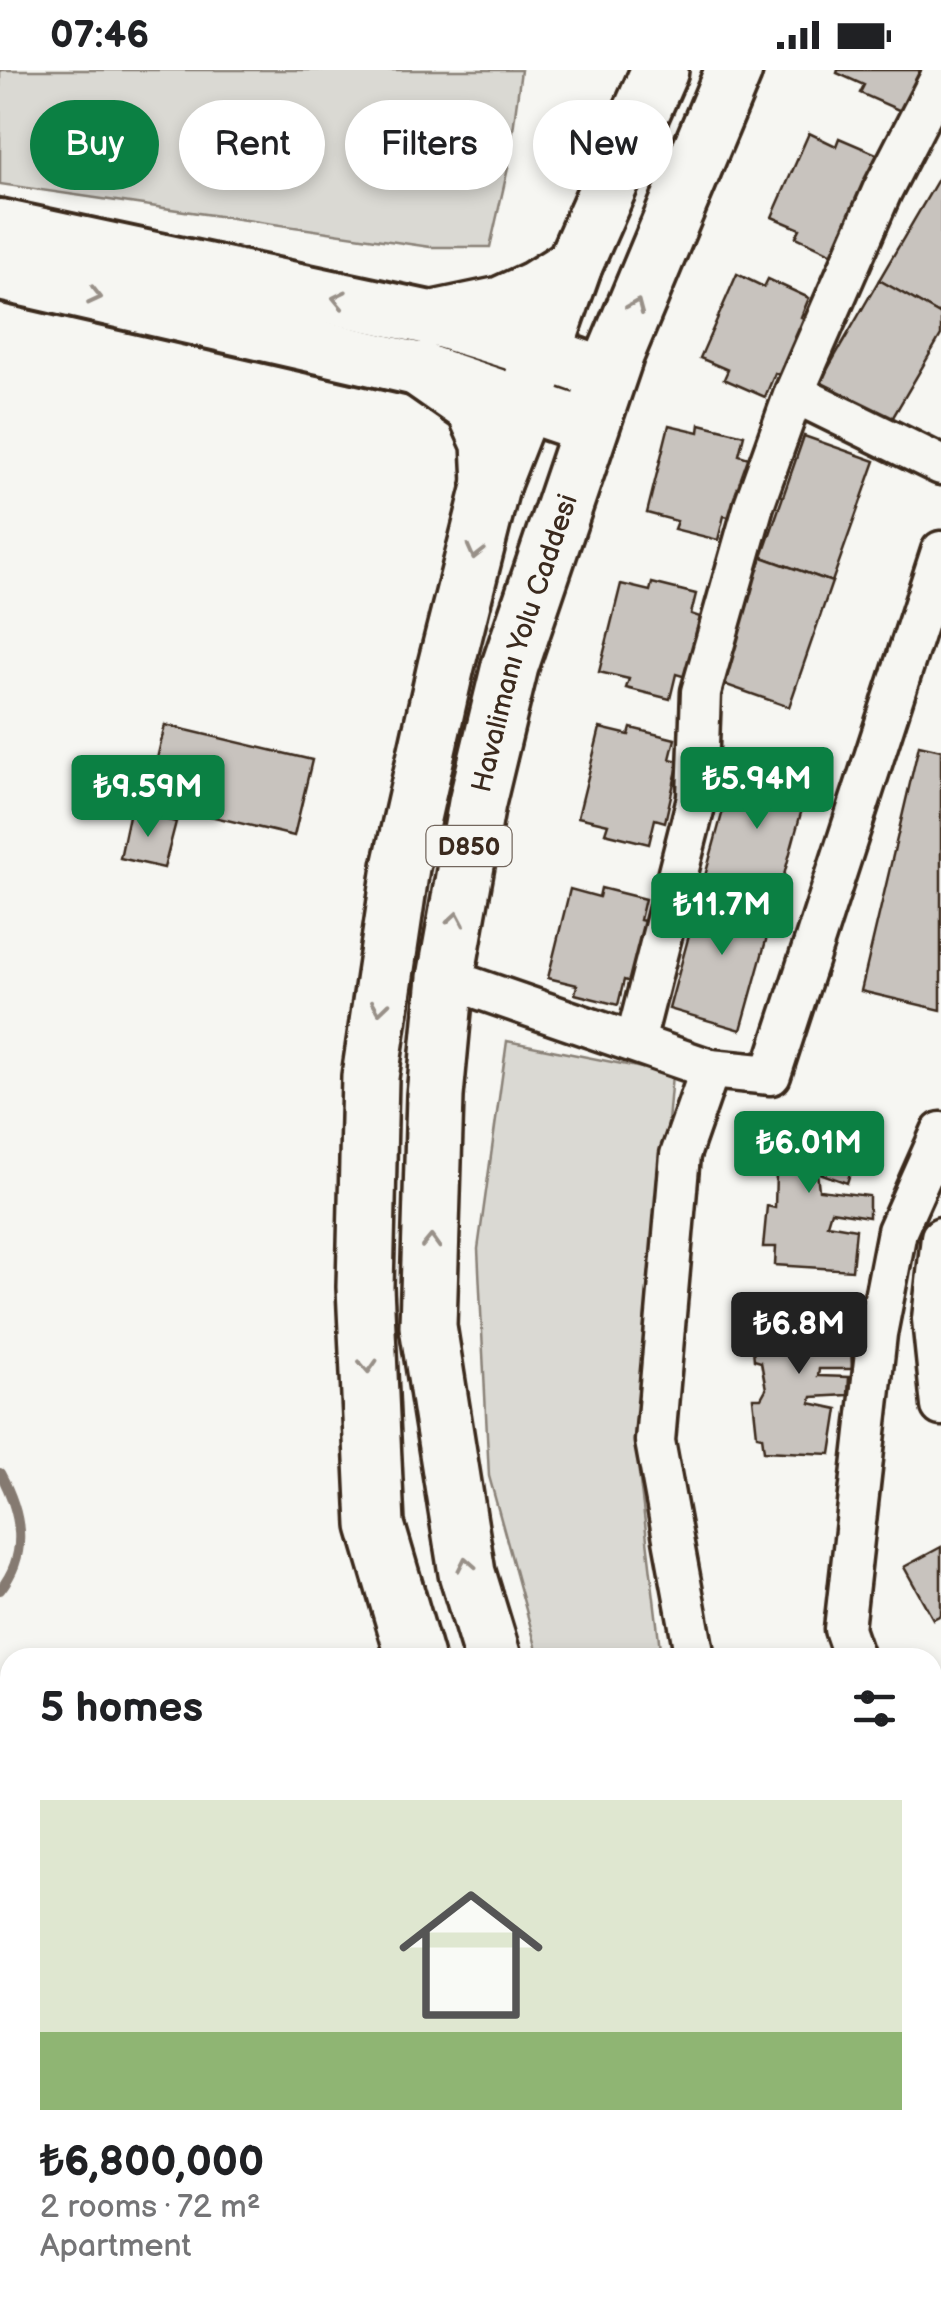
<!DOCTYPE html>
<html lang="en">
<head>
<meta charset="utf-8">
<style>
  body { margin:0; font-family:"Balsamiq Sans",sans-serif; background:#f6f6f6; color:#202124; height:100vh; display:flex; flex-direction:column; font-size:38px; white-space:nowrap }
  * { box-sizing:border-box; margin:0 }
  p { font-size:32px; color:#757577 }
  .icon { flex:none; width:55px; height:55px; fill:none; stroke:currentColor; stroke-width:2; stroke-linecap:round; stroke-linejoin:round }
  .map { position:relative; flex:1; overflow:hidden }
  .side { position:absolute; left:0px; top:1578px; width:942px; height:672px; display:flex; flex-direction:column; background:#fff; border-radius:30px 30px 0 0; box-shadow:0 5px 15px #0003 }
  .side>* { flex:none }
  .banner { position:absolute; left:30px; top:30px; width:882px; height:90px; display:flex; gap:20px }
  .price { position:absolute; translate:-50% -85px; padding:0 22px; border-radius:10px; background:#0b8043; color:#fff; font-size:32px; line-height:65px; filter:drop-shadow(0 2px 5px #0008) }
  .price::after { content:''; position:absolute; left:50%; top:60px; width:30px; height:22px; margin-left:-15px; background:inherit; clip-path:polygon(0 0,100% 0,50% 100%) }
  .price.active { background:#222; color:#fff }
  ul { padding:0; list-style:none }
  li { display:grid; align-content:center; gap:20px; height:530px; padding:0 40px }
  li span { display:grid; place-items:center; height:310px; border-radius:0px; color:#555 }
  li>.icon { margin-inline-start:auto }
  span .icon { width:180px; height:180px; fill:#fffc; stroke-width:1 }
  li b { font-size:42px }
  h2 { display:flex; justify-content:space-between; align-items:center; height:120px; padding:0 40px; font-size:42px }
  .chip { padding:0 35px; border-radius:45px; background:#fff; box-shadow:0 5px 15px #0003; font-size:35px; line-height:90px }
  .chip.active { background:#0b8043; color:#fff }
  .status { display:flex; justify-content:space-between; align-items:center; height:70px; padding:0 50px; background:#fff; direction:ltr }
  .status svg { height:28px; fill:currentColor }
  .map>svg:first-child { display:block }
</style>
</head>
<body>
<div class="status"><b>07:46</b><svg viewBox="0 0 49 12"><path d="M0 12V9h3v3zM5 12V6h3v6zM10 12V3h3v9zM15 12V0h3v12zM26 1h20v11H26zM47 4h2v5h-2z"/></svg></div>
<div class="map">
<svg width="941" height="2249" viewBox="0 0 941 2249">
  <rect width="100%" height="100%" fill="#f6f6f2"/>
  <filter id="ink" filterUnits="userSpaceOnUse"><feTurbulence type="fractalNoise" baseFrequency=".01" numOctaves="2"/><feDisplacementMap in="SourceGraphic" scale="20" xChannelSelector="R" yChannelSelector="G"/><feConvolveMatrix kernelMatrix="1 2 1 2 8 2 1 2 1" color-interpolation-filters="sRGB"/></filter>
  <g filter="url(#ink)">
    <g fill="#dad9d3" stroke="#8a8278" stroke-width="2.5">
      <polygon points="0,0 521,0 508,98 490,177 430,177 0,114"/>
      <polygon points="507,971 672,1004 639,1403 661,1587 539,1587 489,1406 478,1179"/>
      <polygon points="933,2236 938,2249 743,2249 740,2240 932,2240"/>
    </g>
    <g fill="none" stroke-linecap="round" stroke-linejoin="round">
      <path stroke="#857a71" stroke-width="10" d="M0,1403C21,1442 30,1483 0,1520"/>
    </g>
    <g fill="#c8c3be" stroke="#3b2a1e" stroke-width="2.5">
      <polygon points="838,0 930,0 920,22 912,18 901,41 860,23 864,15 837,3"/>
      <polygon points="809,63 836,76 839,68 881,86 837,186 796,167 800,159 772,147"/>
      <polygon points="941,104 941,245 879,210"/>
      <polygon points="737,204 764,217 768,209 809,228 801,247 809,251 784,308 775,303 765,327 724,309 728,300 700,288"/>
      <polygon points="879,210 941,245 941,265 889,354 819,314"/>
      <polygon points="700,354 744,365 739,385 749,388 734,448 724,446 718,470 674,459 677,451 647,443 669,355 699,362"/>
      <polygon points="804,366 875,391 832,512 762,487"/>
      <polygon points="762,487 832,512 789,637 718,612"/>
      <polygon points="652,513 696,524 691,544 700,547 686,607 676,604 670,629 626,618 629,609 599,602 621,514 650,521"/>
      <polygon points="165,655 312,690 294,766 147,731"/>
      <polygon points="600,658 629,665 631,658 675,669 670,689 679,691 665,752 655,749 649,774 605,763 608,754 578,747"/>
      <polygon points="919,675 941,680 941,940 861,921"/>
      <polygon points="738,686 811,706 775,838 702,817"/>
      <polygon points="130,741 176,752 164,798 120,788"/>
      <polygon points="702,817 775,838 741,960 669,939"/>
      <polygon points="601,818 645,829 640,850 649,852 634,913 624,910 618,935 575,924 577,915 548,908 570,819 599,827"/>
      <polygon points="817,1046 849,1080 853,1094 847,1113 817,1102 819,1120 869,1126 869,1147 831,1141 827,1154 856,1159 852,1200 775,1195 776,1177 763,1177 767,1136 775,1138 776,1102 763,1099 770,1049"/>
      <polygon points="838,1237 842,1241 841,1268 851,1275 852,1299 819,1299 818,1306 849,1307 848,1325 812,1327 810,1333 838,1339 831,1384 764,1381 762,1366 757,1365 753,1328 761,1328 766,1319 761,1292 754,1290 751,1257 757,1252 758,1238"/>
      <polygon points="941,1477 941,1545 933,1549 904,1497"/>
      <polygon points="941,1873 941,2005 939,2008 932,2003 932,1882"/>
      <polygon points="10,1912 10,2136 0,2105 0,1915"/>
      <polygon points="36,2240 156,2240 159,2249 39,2249"/>
      <polygon points="384,2240 530,2240 533,2249 386,2249"/>
    </g>
    <g fill="none" stroke-linecap="round" stroke-linejoin="round">
      <defs>
        <g id="minor">
          <polyline points="794,323 941,395"/>
          <polyline points="446,908 710,999 680,1085 655,1371 695,1588"/>
          <polyline points="635,972 697,728 701,622 754,435 794,323 882,121 941,6"/>
          <polyline points="710,999 771,1005 941,481"/>
          <polyline points="941,1167 932,1249 941,1336"/>
          <polyline points="854,1588 844,1559 877,1264 897,1161 941,1062"/>
          <polyline points="932,1778 941,1794"/>
          <polyline points="932,2146 941,2163"/>
        </g>
        <g id="tertiary">
          <polyline points="0,1766 10,1765"/>
          <polyline points="0,1855 10,1854"/>
        </g>
        <g id="secondary">
          <polyline points="0,156 434,249 543,283 608,306"/>
          <polyline points="0,204 421,300 590,357"/>
        </g>
        <g id="trunk">
          <polyline points="434,249 501,235 536,219 574,195"/>
          <polyline points="421,300 474,337 490,373 492,413"/>
          <polyline points="415,1588 376,1455 365,1217 370,1007 401,797 446,596 492,413 543,283 574,195 660,0"/>
          <path id="s1" d="M493,1588L467,1503L428,1256L435,1026L446,908L477,733L510,596L616,283L734,0"/>
          <polyline points="624,2240 628,2249"/>
          <polyline points="704,2240 707,2249"/>
        </g>
      </defs>
      <use href="#minor" stroke="#3b2a1e" stroke-width="45"/>
      <use href="#tertiary" stroke="#3b2a1e" stroke-width="55"/>
      <use href="#secondary" stroke="#3b2a1e" stroke-width="60"/>
      <use href="#trunk" stroke="#3b2a1e" stroke-width="62"/>
      <use href="#minor" stroke="#f6f6f2" stroke-width="38"/>
      <use href="#tertiary" stroke="#f6f6f2" stroke-width="48"/>
      <use href="#secondary" stroke="#f6f6f2" stroke-width="52"/>
      <use href="#trunk" stroke="#f6f6f2" stroke-width="55"/>
    </g>
    <defs><path id="oneway-chevron" d="M-2-3.5L2.5 0L-2 3.5" fill="none" stroke-width="1.6" stroke-linecap="round" stroke-linejoin="round" transform="scale(2.5)"/></defs>
    <g stroke="#989088">
      <use href="#oneway-chevron" transform="translate(95 226) rotate(13)"/>
      <use href="#oneway-chevron" transform="translate(339 229) rotate(-168)"/>
      <use href="#oneway-chevron" transform="translate(636 236) rotate(-67)"/>
      <use href="#oneway-chevron" transform="translate(475 482) rotate(104)"/>
      <use href="#oneway-chevron" transform="translate(456 849) rotate(-80)"/>
      <use href="#oneway-chevron" transform="translate(380 937) rotate(98)"/>
      <use href="#oneway-chevron" transform="translate(431 1172) rotate(-88)"/>
      <use href="#oneway-chevron" transform="translate(368 1296) rotate(87)"/>
      <use href="#oneway-chevron" transform="translate(466 1494) rotate(-101)"/>
    </g>
  </g>
  <g text-anchor="middle" stroke-width="9" stroke-linejoin="round" paint-order="stroke">
    <rect fill="#f6f6f2" stroke="#73675e" stroke-width="2.5" x="426.5" y="756" width="85" height="40" rx="8"/>
    <g font-size="25" font-weight="bold" fill="#3b2a1e">
      <text x="469" y="785">D850</text>
    </g>
    <g font-size="28" fill="#3b2a1e" stroke="#f6f6f2">
      <text dy="10" stroke="none"><textPath href="#s1" startOffset="1032">Havalimanı Yolu Caddesi</textPath></text>
    </g>
  </g>
</svg>
<b class="price" style="left:757px;top:762px">₺5.94M</b>
<b class="price" style="left:148px;top:770px">₺9.59M</b>
<b class="price" style="left:722px;top:888px">₺11.7M</b>
<b class="price" style="left:809px;top:1126px">₺6.01M</b>
<b class="price active" style="left:799px;top:1307px">₺6.8M</b>
<div class="banner">
<a class="chip active">Buy</a>
<a class="chip">Rent</a>
<a class="chip">Filters</a>
<a class="chip">New</a>
</div>
<section class="side">
<h2>5 homes<svg class="icon" aria-label="filters" viewBox="0 0 24 24"><path d="M4 7h16M4 17h16"/><circle cx="9" cy="7" r="2"/><circle cx="15" cy="17" r="2"/></svg></h2>
<ul>
<li><span style="background:linear-gradient(#dfe7d0 75%,#8fb573 0)"><svg class="icon" aria-label="home" viewBox="0 0 24 24"><path d="M3 11l9-7 9 7M6 9v11h12V9"/></svg></span><div><b>₺6,800,000</b><p>2 rooms · 72 m²</p><p>Apartment</p></div></li>
</ul>
</section>
</div>
</body>
</html>
